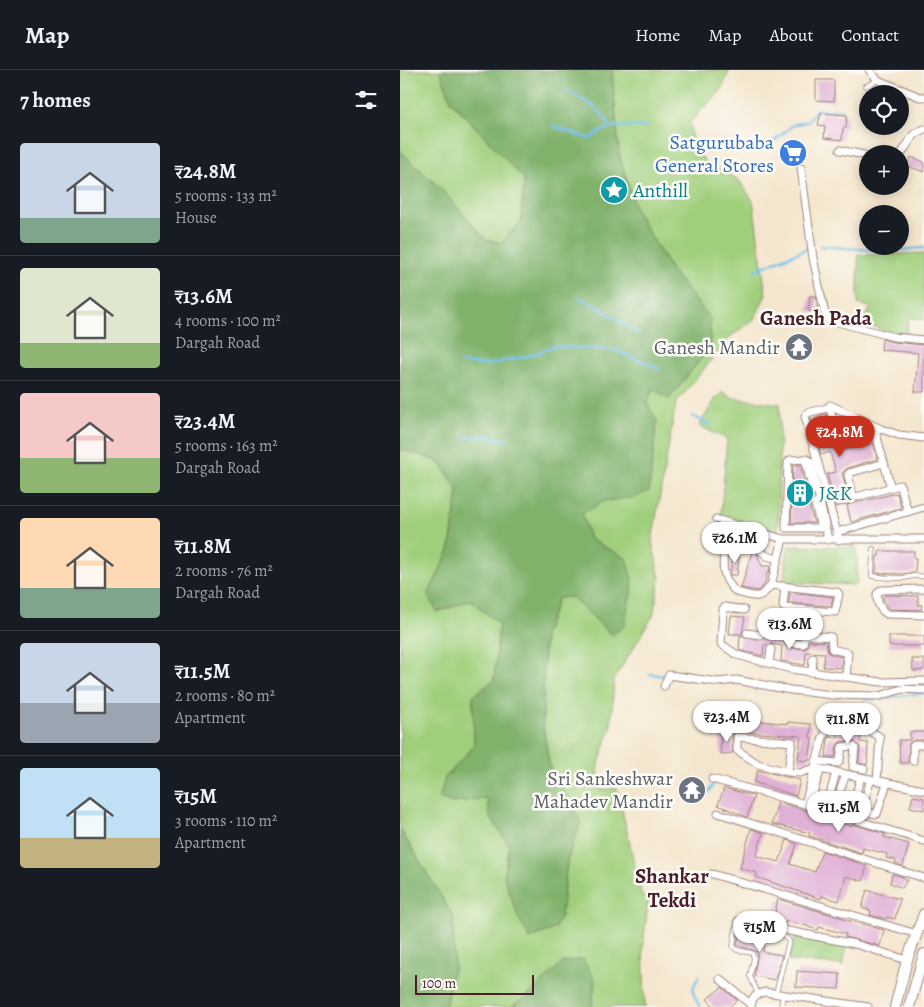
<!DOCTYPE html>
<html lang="en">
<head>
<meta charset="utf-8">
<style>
  body { margin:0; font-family:Alegreya,serif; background:#242831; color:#f1f3f6; height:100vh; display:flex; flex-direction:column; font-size:19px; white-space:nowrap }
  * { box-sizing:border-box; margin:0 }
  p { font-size:16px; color:#9ea1a6 }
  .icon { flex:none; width:28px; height:28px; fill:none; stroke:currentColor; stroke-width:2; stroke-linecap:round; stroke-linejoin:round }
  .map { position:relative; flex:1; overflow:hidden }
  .side { display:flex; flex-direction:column; background:#171b24; width:400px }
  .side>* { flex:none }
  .fabs { position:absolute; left:459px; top:15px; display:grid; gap:10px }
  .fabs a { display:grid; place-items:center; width:50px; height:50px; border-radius:50%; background:#171b24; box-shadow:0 2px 12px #0003; font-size:25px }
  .scale { position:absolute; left:15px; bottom:12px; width:119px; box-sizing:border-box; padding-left:5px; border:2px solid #4a1f2b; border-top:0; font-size:14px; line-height:18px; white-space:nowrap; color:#4a1f2b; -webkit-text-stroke:4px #fdfcf7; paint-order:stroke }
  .price { position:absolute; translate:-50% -42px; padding:0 11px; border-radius:18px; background:#fff; color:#222; font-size:16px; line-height:32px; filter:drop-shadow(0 1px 2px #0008) }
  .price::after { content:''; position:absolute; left:50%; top:30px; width:15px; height:11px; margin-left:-8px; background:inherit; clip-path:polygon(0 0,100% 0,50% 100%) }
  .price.current { background:#c8321e; color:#fff }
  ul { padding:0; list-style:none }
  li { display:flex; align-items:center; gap:15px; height:125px; padding:0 20px }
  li+li { border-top:1px solid #363941 }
  li span { display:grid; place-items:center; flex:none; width:140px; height:100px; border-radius:5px; color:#555 }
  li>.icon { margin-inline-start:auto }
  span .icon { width:60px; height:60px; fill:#fffc; stroke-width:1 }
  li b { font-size:21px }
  h2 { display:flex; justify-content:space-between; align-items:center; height:60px; padding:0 20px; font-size:21px }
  header { display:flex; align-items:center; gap:30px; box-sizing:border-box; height:70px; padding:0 25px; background:#171b24; border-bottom:1px solid #363941 }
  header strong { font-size:24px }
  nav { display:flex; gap:28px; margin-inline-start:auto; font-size:18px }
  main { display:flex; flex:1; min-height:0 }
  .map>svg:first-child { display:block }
</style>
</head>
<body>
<header>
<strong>Map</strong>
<nav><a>Home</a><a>Map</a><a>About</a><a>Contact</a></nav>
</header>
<main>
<section class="side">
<h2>7 homes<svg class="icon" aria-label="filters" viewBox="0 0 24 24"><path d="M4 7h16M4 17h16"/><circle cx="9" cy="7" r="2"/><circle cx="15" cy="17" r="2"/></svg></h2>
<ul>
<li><span style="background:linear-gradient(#c9d6e8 75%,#7fa58c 0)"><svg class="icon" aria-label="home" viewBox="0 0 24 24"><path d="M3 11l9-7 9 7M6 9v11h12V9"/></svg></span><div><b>₹24.8M</b><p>5 rooms · 133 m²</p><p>House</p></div></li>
<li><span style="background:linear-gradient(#dfe7d0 75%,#8fb573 0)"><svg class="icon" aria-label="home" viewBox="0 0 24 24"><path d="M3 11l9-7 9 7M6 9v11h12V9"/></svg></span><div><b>₹13.6M</b><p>4 rooms · 100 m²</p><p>Dargah Road</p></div></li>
<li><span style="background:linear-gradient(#f6c9c9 65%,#8fb573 0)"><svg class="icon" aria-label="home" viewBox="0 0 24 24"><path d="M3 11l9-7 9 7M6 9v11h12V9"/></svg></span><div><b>₹23.4M</b><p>5 rooms · 163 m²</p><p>Dargah Road</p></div></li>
<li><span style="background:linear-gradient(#ffd9b3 70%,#7fa58c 0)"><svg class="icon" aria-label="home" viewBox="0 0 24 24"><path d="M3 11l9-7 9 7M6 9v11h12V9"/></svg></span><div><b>₹11.8M</b><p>2 rooms · 76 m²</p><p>Dargah Road</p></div></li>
<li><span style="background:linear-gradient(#c9d6e8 60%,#9aa5b1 0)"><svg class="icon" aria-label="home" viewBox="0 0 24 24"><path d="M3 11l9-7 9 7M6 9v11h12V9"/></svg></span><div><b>₹11.5M</b><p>2 rooms · 80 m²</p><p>Apartment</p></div></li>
<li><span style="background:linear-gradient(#bfe0f5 70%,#c2b280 0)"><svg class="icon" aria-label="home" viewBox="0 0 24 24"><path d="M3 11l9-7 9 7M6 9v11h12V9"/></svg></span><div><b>₹15M</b><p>3 rooms · 110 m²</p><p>Apartment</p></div></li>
</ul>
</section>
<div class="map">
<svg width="524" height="937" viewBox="0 0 524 937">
  <rect width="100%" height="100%" fill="#fdfcf7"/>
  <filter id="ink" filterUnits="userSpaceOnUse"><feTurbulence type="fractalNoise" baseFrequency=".02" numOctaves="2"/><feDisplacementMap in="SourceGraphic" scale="10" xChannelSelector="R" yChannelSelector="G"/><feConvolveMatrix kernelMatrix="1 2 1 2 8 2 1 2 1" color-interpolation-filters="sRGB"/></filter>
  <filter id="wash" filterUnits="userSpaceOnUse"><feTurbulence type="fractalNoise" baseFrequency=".0096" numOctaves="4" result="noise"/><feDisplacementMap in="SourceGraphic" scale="20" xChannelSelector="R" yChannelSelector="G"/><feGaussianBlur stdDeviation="1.12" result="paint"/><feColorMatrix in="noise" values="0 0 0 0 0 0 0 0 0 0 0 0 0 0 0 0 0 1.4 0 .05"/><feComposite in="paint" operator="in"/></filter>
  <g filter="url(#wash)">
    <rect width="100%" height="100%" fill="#f4e6ce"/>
    <g fill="#a0cf7c" stroke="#757754">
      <polygon points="0,0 40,0 51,31 125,109 121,151 102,173 86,170 40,118 0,81"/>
      <polygon points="212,0 330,0 320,22 290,52 292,72 306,93 339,110 353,131 366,225 353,251 331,266 276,333 252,471 260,509 253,546 214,609 211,657 198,696 200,720 217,718 242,827 249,826 243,875 245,937 192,937 195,910 163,893 130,924 111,937 45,937 54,895 53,846 0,759 0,379 40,392 58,421 50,478 28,525 38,542 71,530 99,554 94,610 73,626 74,676 45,708 53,733 87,727 90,747 109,775 104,807 161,846 167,791 181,751 150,698 143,656 144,566 158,528 172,527 212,565 227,489 190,469 182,444 204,431 236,427 247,333 253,318 269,329 310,277 310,249 270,198 236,141 219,84"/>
      <polygon points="524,183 524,250 509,247 506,266 488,262 463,253 471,237 458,234 458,185"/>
      <polygon points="323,322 332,328 380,334 378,463 321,444 327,369 299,356 316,328"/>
      <polygon points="388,476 457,477 457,515 383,512"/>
      <polygon points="395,867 447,875 443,895 388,891"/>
    </g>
    <g fill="#80b26c" stroke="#65684c">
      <polygon points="40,0 212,0 219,84 236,141 270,198 310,249 310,277 269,329 253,319 247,333 257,351 249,421 236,427 204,431 182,444 190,469 227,489 233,513 224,556 212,565 172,527 158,528 144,566 143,656 150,698 181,751 167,791 161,846 155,858 130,869 119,849 104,807 109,775 90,747 87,728 53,733 39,728 45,708 74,676 73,626 94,610 99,554 71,530 37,542 28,525 50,478 58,421 40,392 0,379 0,81 40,118 86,170 102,173 121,151 124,109 51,31"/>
      <polygon points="0,759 53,846 54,895 45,937 0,937"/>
      <polygon points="183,889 195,910 192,937 111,937 130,924 163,892"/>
    </g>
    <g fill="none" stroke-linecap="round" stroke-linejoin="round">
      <g stroke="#6cbde7" stroke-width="2.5">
        <path d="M166,20C185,32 199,36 210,56"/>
        <path d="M153,56L190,69C209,52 224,56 247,57"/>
        <polyline points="361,77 372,73 393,55 408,51 416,40 442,40"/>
        <polyline points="420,176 485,181 524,178"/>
        <polyline points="355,200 409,178"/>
        <polyline points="178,227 198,237 239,264"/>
        <polyline points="61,293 86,295 132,285 153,276 215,280 260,299"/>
        <polyline points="292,346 311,355"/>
        <polyline points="65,368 89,366 107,370"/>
        <polyline points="250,604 266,606"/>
        <polyline points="484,628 524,623"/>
        <polyline points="465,629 476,629"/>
        <polyline points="309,722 314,713 317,713"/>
        <polyline points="394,735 423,743"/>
        <path d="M299,906C290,921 292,922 300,937"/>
      </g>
    </g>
    <g id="blocks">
      <g fill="#e0b1d6">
        <polygon points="416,10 434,10 434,31 416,30"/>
        <polygon points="421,43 447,45 446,58 443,58 442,70 424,68 425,56 418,55"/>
        <polygon points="511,87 524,92 524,102 507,96"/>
        <polygon points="410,226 416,226 418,242 408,241"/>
        <polygon points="482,269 493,272 524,275 524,322 515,322 518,283 481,280"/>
        <polygon points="426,344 434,372 438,382 473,373 477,389 448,398 442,403 450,433 436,437 427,404 436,402 430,382 421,385 411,348"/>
        <polygon points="393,395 401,395 403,407 409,424 410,440 414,453 391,453"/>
        <polygon points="497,423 501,438 451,452 447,435"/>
        <polygon points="353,479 355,479 362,496 370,496 369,503 367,503 365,514 358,521 341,518"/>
        <polygon points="334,481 340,482 337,505 330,505 330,503"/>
        <polygon points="479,481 514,481 514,488 516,488 515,502 503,504 476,503 477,486 479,486"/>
        <polygon points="390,522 433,527 431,536 389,533"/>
        <polygon points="486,525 518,526 518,535 522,535 521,540 489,539 485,534 483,527"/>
        <polygon points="331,546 345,547 342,564 329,564"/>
        <polygon points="340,565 346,568 360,570 364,569 367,565 384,566 385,575 390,578 405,579 407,577 409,571 426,572 428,583 442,587 441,598 423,597 425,583 406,582 405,595 381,591 382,576 372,574 364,575 363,586 339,580"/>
        <rect x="489" y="566" width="35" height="10"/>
        <polygon points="512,589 524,589 524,600 513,601"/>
        <polygon points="335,648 388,654 388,652 411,654 410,668 412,668 409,691 398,690 401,666 333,661"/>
        <polygon points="438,661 461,662 460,672 468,673 467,695 459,693 460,677 454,671 440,672 437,676 435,687 426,687 428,669 429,667 438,668"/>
        <polygon points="510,662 524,662 524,670 515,670 509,673 508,693 500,693 499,670 510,670"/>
        <polygon points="320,663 334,663 332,667 333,683 321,684"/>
        <polygon points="358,700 400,710 396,726 354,712"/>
        <polygon points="324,718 354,726 347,747 318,735"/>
        <polygon points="513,726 524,728 524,740 510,737"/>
        <polygon points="378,732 431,748 430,750 452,756 453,754 485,764 484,767 509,774 503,796 495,793 496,790 486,788 487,784 463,778 462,783 409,766 410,763 372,754"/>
        <polygon points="351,759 363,763 356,786 379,792 387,770 397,774 390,794 415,802 422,781 467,796 463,811 446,806 439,831 422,826 421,829 356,807 357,803 340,798"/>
        <polygon points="492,804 503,807 503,809 507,810 502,818 490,813"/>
        <polygon points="467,820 500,829 495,849 487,847 486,849 470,845 471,841 462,838"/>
        <polygon points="378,829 443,848 443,849 484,860 480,876 445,867 446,864 419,857 418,860 408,857 408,856 386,851 385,854 373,851"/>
        <polygon points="344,858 366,862 363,882 382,885 375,910 354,906 358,882 337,875 340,860"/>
        <polygon points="397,901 440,904 439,919 396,917"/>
        <polygon points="322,917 337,930 329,937 314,937 307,929"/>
      </g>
    </g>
  </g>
  <g filter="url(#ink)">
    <use href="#blocks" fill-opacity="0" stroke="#9f827c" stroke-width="1"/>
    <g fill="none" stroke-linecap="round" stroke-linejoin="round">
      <defs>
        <g id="lane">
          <polyline points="466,16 478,10"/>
          <path d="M473,479L472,506C482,508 493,508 503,508C510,507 517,504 524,507"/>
          <polyline points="343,854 341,854 336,858 333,876 337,880 352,883 354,888 350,906 358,924"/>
          <polyline points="376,923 389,871 379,861"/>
          <polyline points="381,937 383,924"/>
        </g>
        <g id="street">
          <polyline points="469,0 478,10 520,27 524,27"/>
          <polyline points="440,80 468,86"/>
          <polyline points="500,86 514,64 524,59"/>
          <polyline points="401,98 413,188 426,249 494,267 524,270"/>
          <polyline points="430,335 481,359 499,365 524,368"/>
          <polyline points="405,389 413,421"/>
          <polyline points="484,393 491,418"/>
          <path d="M420,431L415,434L421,458H386L388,393L390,390L407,389L411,392C417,418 423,444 428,470"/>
          <polyline points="316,449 383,469 524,469"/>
          <polyline points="437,462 524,437"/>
          <polyline points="383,469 371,515 437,522 439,524 435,542 384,538 383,536 385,516"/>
          <polyline points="439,470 405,346 407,343 427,338 430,339 439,371 442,373 476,364 484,393 449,403 448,405 453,425 456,427 500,415 508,442"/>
          <path d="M371,515C358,532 355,526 336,522C319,506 323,492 325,471L329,467H333L358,472L362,482L367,486L378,489"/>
          <path d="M524,519L481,520L477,524C477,532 480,540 487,544L524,545"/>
          <polyline points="344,540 325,537 323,539 321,574 337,585 391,599 481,612 524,611"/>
          <polyline points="347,563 361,565 364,559 389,561 390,573 403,574 405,565 431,567 432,579 448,583 446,607"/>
          <polyline points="369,593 371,579"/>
          <polyline points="412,602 413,588"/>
          <polyline points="264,616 269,605 318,612 336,610 391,620 432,625 480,626 502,619 524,620"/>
          <polyline points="416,691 438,693 440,690 442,677 453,676 455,678 453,697 464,699"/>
          <polyline points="513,691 513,676 515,675 524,675"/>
          <polyline points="421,699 413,723 414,725 427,729 429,728 436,702"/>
          <polyline points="388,702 392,672 337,667 337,680 358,694 388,702 400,703 415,698 524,720"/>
          <polyline points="446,704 437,730 438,732 451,736 452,736 461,707"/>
          <polyline points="312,709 405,734 524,771"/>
          <polyline points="471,709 462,738 463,741 476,744 477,744 487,713"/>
          <polyline points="405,734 423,667 429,657 435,655 464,657 480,667 477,711"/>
          <polyline points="318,743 524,808"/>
          <polyline points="312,804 517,864"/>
          <polyline points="338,851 455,874 507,890"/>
          <polyline points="320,909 350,934"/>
          <polyline points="351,937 353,928 358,924 365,922 468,937"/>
        </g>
        <g id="secondary">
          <polyline points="495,937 507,890 524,844"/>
          <polyline points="509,937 524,884"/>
        </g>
      </defs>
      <use href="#lane" stroke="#9f827c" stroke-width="5.5"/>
      <use href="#street" stroke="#9f827c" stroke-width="9"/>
      <use href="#secondary" stroke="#9f827c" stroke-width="12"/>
      <use href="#lane" stroke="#fff" stroke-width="4"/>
      <use href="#street" stroke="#fff" stroke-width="7"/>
      <use href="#secondary" stroke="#fff" stroke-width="10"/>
    </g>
  </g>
  <defs>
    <symbol id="supermarket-disc" viewBox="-11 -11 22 22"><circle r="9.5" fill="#3f7fe0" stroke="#fdfcf7"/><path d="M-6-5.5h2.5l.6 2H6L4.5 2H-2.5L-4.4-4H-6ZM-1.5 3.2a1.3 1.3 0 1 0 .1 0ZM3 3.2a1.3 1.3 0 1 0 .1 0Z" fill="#fff"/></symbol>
    <symbol id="sight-disc" viewBox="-11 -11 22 22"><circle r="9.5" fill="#0f9aa8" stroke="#fdfcf7"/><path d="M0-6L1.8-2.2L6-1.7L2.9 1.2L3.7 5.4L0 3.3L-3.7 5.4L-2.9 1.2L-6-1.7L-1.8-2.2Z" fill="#fff"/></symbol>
    <symbol id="temple-disc" viewBox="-11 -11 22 22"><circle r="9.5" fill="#6b7280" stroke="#fdfcf7"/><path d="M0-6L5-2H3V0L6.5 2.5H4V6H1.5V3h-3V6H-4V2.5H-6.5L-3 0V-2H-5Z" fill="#fff"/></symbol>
    <symbol id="building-disc" viewBox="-11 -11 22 22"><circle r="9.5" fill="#0f9aa8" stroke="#fdfcf7"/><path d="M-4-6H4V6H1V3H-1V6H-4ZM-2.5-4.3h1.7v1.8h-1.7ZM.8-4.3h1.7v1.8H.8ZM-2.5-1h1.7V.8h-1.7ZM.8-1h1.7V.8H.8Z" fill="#fff"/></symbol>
  </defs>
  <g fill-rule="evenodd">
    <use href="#supermarket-disc" x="377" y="67" width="32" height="32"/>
    <use href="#sight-disc" x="198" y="104" width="32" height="32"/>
    <use href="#temple-disc" x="383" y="261" width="32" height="32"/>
    <use href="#building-disc" x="384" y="407" width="32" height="32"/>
    <use href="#temple-disc" x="276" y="704" width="32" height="32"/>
  </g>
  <g text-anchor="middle" stroke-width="5" stroke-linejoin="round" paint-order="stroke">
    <g font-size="20" fill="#366cbe" stroke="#fdfcf7" text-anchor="end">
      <text x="374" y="79">Satgurubaba<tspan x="374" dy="23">General Stores</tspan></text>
    </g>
    <g font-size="20" fill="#0d838f" stroke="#fdfcf7" text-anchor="start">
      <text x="233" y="127">Anthill</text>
      <text x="419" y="430">J&amp;K</text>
    </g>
    <g font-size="20" fill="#5b616d" stroke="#fdfcf7" text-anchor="end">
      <text x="380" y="284">Ganesh Mandir</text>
      <text x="273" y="715">Sri Sankeshwar<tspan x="273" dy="23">Mahadev Mandir</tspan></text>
    </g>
    <g font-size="21" font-weight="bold" fill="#4a1f2b" stroke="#fdfcf7">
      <text x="416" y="255">Ganesh Pada</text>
      <text x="272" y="813">Shankar<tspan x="272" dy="24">Tekdi</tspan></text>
    </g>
  </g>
</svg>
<div class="fabs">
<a><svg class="icon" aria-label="locate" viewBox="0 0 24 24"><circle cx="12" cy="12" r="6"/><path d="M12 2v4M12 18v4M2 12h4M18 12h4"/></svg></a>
<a>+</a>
<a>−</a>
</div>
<div class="scale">100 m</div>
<b class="price current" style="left:440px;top:388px">₹24.8M</b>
<b class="price" style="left:335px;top:494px">₹26.1M</b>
<b class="price" style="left:390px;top:580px">₹13.6M</b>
<b class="price" style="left:327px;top:673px">₹23.4M</b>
<b class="price" style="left:448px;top:675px">₹11.8M</b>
<b class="price" style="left:439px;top:763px">₹11.5M</b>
<b class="price" style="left:360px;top:883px">₹15M</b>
</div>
</main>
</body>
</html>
